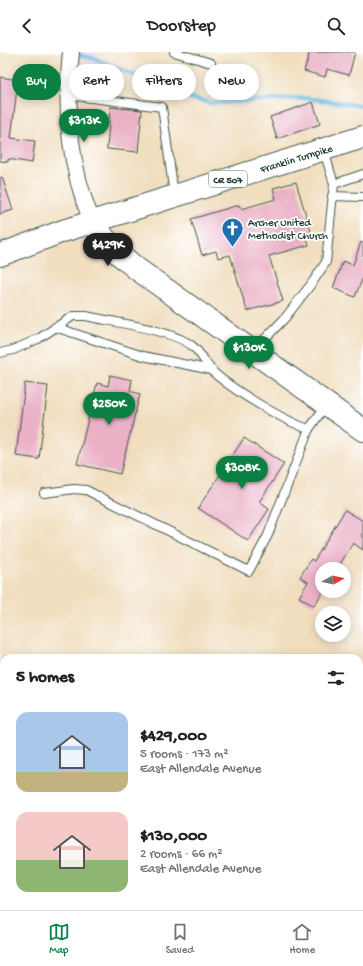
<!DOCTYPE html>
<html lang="en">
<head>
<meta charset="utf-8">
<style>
  body { margin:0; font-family:"Gochi Hand",sans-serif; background:#f2f2f2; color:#202124; height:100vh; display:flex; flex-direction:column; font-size:15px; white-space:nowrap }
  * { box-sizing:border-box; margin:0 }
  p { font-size:13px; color:#757577 }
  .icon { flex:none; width:22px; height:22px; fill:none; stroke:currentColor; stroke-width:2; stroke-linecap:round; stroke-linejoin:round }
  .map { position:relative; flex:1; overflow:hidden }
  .sheet { position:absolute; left:0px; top:602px; width:363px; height:256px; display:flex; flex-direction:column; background:#fff; border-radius:12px 12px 0 0; box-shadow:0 2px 10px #0003 }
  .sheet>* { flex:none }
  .top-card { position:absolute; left:12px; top:12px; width:339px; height:36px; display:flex; gap:8px }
  .needle { width:26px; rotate:82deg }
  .controls { position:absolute; left:315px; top:510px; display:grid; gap:8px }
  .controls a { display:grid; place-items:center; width:36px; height:36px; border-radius:50%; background:#fff; box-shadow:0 2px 10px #0003; font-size:20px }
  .price { position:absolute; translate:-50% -34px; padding:0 9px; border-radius:14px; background:#0b8043; color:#fff; font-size:13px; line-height:26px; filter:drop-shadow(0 1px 2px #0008) }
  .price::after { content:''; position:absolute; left:50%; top:24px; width:12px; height:9px; margin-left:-6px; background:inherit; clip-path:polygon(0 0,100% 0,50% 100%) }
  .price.on { background:#222; color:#fff }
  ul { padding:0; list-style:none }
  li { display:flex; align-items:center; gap:12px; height:100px; padding:0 16px }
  li span { display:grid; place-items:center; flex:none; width:112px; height:80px; border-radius:12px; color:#555 }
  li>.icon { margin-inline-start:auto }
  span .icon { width:48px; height:48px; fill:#fffc; stroke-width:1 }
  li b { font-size:17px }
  h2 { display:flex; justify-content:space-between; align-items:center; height:48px; padding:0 16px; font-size:17px }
  .chip { padding:0 14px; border-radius:18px; background:#fff; box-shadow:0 2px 10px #0003; font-size:14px; line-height:36px }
  .chip.on { background:#0b8043; color:#fff }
  header { display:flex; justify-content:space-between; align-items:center; height:52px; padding:0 16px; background:#fff; font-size:18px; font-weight:600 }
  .tab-bar { display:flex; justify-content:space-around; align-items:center; height:56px; border-top:1px solid #e0e0e0; background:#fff; font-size:11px; color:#757577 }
  .tab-bar a { display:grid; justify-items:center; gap:2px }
  .tab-bar .on { color:#0b8043 }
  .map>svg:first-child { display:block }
</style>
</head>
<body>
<header><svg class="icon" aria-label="back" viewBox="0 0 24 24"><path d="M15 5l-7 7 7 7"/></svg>Doorstep<svg class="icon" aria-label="search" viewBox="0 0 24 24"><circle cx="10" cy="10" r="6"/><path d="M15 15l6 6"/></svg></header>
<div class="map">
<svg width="363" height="858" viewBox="0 0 363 858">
  <rect width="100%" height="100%" fill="#fff"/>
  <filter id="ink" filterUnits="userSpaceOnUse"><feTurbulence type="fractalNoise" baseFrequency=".025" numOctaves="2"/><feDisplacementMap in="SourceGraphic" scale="8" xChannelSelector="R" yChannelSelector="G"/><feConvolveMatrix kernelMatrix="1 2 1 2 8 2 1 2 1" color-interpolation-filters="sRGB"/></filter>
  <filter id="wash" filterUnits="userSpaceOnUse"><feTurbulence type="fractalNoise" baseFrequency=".012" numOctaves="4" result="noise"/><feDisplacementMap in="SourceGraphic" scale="16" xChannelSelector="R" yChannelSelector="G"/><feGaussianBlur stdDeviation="0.9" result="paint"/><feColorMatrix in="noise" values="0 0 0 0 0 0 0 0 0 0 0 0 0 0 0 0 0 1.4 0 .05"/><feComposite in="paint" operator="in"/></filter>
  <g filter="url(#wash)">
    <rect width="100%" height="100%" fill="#f1debf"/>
    <polygon fill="#e7d2ef" points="73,0 98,0 96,15"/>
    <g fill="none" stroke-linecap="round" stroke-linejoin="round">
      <polyline stroke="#64b7e0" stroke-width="4.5" points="74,2 96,7 183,44 211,51 305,46 363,54"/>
    </g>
    <g id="blocks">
      <g fill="#eab1c7">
        <polygon points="310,0 355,0 349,23 327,17 325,25 304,19"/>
        <polygon points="0,25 18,28 11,86 35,89 32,111 8,107 8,110 0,109"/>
        <polygon points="313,50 320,72 277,87 270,65"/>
        <polygon points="110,55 142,58 138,100 107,97"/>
        <polygon points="2,125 13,158 0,162 0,126"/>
        <polygon points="296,130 311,180 305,182 309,193 269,204 283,249 247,259 230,203 218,206 216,199 202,203 191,167 239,153 241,157 276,147 273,136"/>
        <polygon points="361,190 363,191 363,225 355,245 333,236 343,209 353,213"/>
        <polygon points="110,323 132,328 130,339 140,342 120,422 77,412 97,331 108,334"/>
        <polygon points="25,331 48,334 39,407 16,404"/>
        <polygon points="244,386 284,412 259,450 269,457 248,489 198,456"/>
        <polygon points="345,458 363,469 363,498 353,491 337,517 322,517 323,539 314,554 299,545 308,530 300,525 311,507 314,509"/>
      </g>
    </g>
  </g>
  <g filter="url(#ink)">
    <use href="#blocks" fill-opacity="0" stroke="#3e5549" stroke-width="1"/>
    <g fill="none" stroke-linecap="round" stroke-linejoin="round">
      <defs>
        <g id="lane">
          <polyline points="174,0 211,11"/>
          <polyline points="68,43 162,55 174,143"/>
          <polyline points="334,132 363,122"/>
          <polyline points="332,144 363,145"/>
          <polyline points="55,275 143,304 212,318"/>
          <polyline points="253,299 285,266 312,231 326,210 334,132 324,99"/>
          <path d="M0,301L13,298L38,287L73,264H86C113,270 171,278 191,293C200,299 205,311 212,319C231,337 284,369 309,377L326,353"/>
          <polyline points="44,441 74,437 86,438 249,519 268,483 309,377"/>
        </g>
        <g id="street">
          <path d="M71,0C65,61 69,113 92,170"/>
          <polyline points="359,694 363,683"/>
          <polyline points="359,763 363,764"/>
          <polyline points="223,858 225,854"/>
        </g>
        <polyline id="secondary" points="92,170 112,196 137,217 363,378"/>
        <polyline id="primary" points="0,203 63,179 363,85"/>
      </defs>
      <use href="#lane" stroke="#3e5549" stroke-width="10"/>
      <use href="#street" stroke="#3e5549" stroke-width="18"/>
      <use href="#secondary" stroke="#3e5549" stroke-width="24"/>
      <use href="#primary" stroke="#3e5549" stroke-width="24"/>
      <use href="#lane" stroke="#fff" stroke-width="8"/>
      <use href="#street" stroke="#fff" stroke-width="16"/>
      <use href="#secondary" stroke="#fff" stroke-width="22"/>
      <use href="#primary" stroke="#fff" stroke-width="22"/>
    </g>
  </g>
  <defs>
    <symbol id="church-pin" viewBox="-11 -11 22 30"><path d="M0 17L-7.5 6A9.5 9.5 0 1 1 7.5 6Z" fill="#1f6fb2" stroke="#fff"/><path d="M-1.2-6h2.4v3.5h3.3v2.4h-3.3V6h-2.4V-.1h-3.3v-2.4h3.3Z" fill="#fff"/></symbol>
  </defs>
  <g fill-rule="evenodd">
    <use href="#church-pin" x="220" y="164" width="25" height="34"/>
  </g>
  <g text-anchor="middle" stroke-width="3.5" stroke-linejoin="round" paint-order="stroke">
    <rect fill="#fff" stroke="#627771" stroke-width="1" x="209" y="119" width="38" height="16" rx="3"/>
    <g font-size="10" font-weight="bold" fill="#1f3d34">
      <text x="228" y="131">CR 507</text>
    </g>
    <g font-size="11" fill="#1f3d34" stroke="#fff">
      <text transform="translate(296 106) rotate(-17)" y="4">Franklin Turnpike</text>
    </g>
    <g font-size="11" fill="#1f3d34" stroke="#fff" text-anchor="start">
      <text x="248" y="174">Archer United<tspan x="248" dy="13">Methodist Church</tspan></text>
    </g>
  </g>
</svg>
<div class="controls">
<a><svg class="needle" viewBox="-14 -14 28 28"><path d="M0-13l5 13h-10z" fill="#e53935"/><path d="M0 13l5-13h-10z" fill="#757577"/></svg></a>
<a><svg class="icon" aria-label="layers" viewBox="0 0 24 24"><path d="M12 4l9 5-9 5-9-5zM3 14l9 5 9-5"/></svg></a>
</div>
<b class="price" style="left:84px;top:91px">$313K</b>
<b class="price on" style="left:108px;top:215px">$429K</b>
<b class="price" style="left:249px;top:318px">$130K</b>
<b class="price" style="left:109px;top:374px">$250K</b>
<b class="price" style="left:242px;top:438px">$308K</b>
<div class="top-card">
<a class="chip on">Buy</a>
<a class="chip">Rent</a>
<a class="chip">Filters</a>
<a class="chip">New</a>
</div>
<section class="sheet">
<h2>5 homes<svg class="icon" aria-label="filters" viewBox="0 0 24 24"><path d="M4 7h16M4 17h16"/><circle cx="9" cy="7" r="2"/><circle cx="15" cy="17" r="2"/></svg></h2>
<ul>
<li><span style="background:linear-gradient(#a9c7e8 75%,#c2b280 0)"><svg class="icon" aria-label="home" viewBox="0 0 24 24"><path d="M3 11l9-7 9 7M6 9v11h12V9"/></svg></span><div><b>$429,000</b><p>5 rooms · 173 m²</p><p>East Allendale Avenue</p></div></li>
<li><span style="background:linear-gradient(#f6c9c9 60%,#8fb573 0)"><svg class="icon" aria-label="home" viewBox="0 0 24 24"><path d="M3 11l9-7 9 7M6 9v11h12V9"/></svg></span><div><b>$130,000</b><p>2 rooms · 66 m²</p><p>East Allendale Avenue</p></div></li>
</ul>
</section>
</div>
<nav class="tab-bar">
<a class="on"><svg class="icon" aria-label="map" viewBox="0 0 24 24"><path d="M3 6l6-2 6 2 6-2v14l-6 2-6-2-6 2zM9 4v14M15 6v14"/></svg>Map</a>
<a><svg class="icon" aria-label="saved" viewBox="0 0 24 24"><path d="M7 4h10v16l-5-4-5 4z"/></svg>Saved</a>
<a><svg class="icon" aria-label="home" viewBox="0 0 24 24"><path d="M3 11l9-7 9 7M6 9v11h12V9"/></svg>Home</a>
</nav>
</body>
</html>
